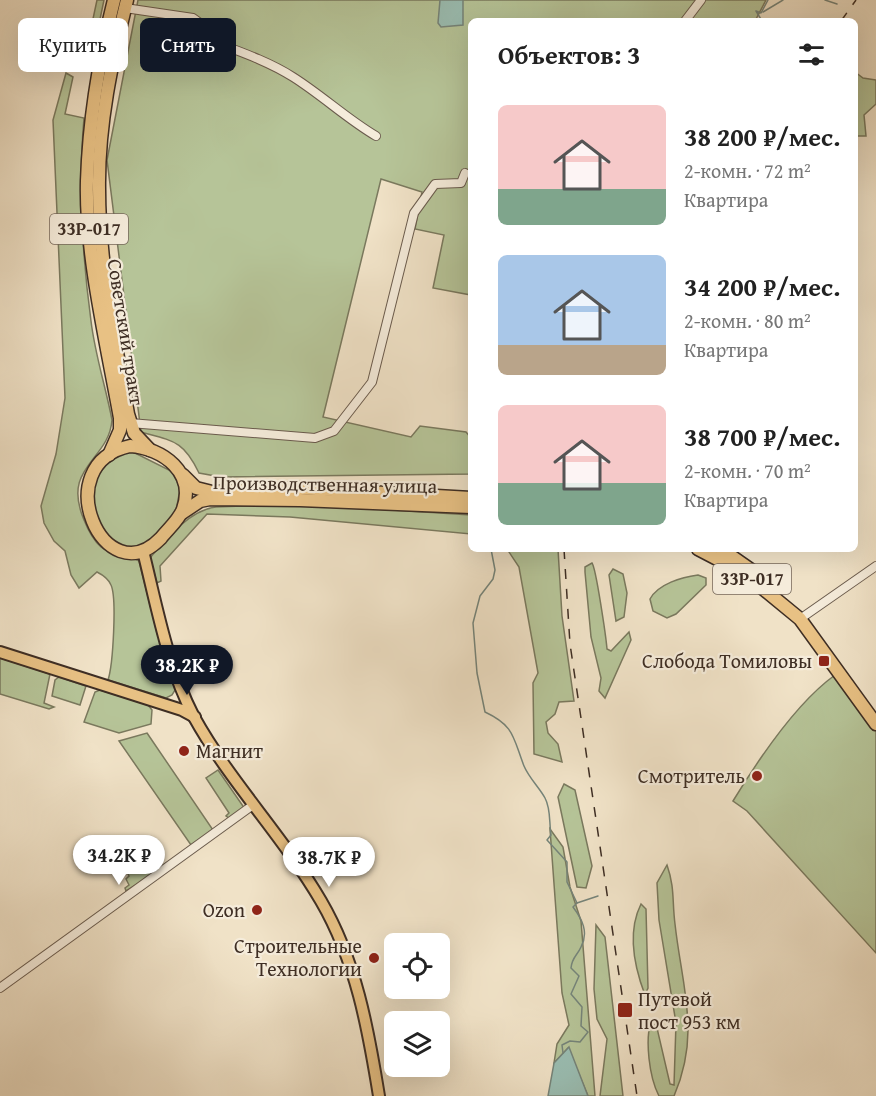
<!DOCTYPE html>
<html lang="ru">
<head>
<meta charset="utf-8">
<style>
  body { margin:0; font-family:"Gentium Book Plus",serif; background:#f6f6f6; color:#222; height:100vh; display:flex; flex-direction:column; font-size:22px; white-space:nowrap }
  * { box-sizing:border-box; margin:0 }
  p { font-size:20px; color:#767676 }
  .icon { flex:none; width:33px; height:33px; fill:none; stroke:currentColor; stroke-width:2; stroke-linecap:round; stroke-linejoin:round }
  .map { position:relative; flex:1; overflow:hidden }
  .panel { position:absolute; left:468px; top:18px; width:390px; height:534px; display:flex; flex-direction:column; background:#fff; border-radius:9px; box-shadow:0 6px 24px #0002 }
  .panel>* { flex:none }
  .hud { position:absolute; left:18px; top:18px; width:360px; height:54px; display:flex; gap:12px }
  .fabs { position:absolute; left:384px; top:933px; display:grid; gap:12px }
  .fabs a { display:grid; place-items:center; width:66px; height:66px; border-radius:9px; background:#fff; box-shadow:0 6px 24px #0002; font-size:30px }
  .price { position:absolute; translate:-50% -51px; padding:0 14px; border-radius:21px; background:#fff; color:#222; font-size:20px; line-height:39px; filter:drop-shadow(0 2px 3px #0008) }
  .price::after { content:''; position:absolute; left:50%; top:36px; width:18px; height:14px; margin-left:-9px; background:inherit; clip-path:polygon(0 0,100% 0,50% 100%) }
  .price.selected { background:#111827; color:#fff }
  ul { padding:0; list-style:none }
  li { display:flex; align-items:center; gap:18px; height:150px; padding:0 30px }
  li span { display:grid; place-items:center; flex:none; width:168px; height:120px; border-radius:9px; color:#555 }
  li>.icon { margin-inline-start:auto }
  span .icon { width:72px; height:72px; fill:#fffc; stroke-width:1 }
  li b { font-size:26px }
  h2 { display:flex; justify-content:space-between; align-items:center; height:72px; padding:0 30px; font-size:26px }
  .pill { padding:0 21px; border-radius:9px; background:#fff; box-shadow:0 6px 24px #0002; font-size:21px; line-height:54px }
  .pill.selected { background:#111827; color:#fff }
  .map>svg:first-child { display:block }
</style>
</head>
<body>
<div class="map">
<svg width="876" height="1096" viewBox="0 0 876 1096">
  <rect width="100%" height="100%" fill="#f0e2c7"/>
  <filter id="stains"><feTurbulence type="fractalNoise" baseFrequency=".00333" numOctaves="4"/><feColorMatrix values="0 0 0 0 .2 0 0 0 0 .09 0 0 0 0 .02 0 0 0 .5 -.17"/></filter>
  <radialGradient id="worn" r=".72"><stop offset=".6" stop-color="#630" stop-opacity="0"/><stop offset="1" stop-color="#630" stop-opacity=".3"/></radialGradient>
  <g fill="#b6c498" stroke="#7a795e" stroke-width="1.5">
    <polygon points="97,0 104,0 91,62 84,61"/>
    <path d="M138,0H766L755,21H471V295L433,288L444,235L415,229L422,192L381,179L323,417L411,437L420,426L466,432L471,438V474L221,477L199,473C184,441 174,441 141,432L107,160Z"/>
    <polygon points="855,72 863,78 876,80 876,104 864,115 866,136 855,136"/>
    <path d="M66,73L73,77L65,114L84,118C78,186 82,254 91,321C95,355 106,388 112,420C109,461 61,466 84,520C88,530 93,540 101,547C113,557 127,554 139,561L157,633L177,687L172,695L166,698L108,680C113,665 117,598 111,585C108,578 103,575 97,572L79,588L71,575L65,551L54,541L44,523L41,506L56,454L65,398L53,120Z"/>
    <polygon points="131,451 173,472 180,489 176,511 165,528 142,547 127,549 110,540 99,525 91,498 97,476 112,458"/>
    <path d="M297,504L471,515V534L290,517L207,514L160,566L161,581L157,583L150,558C166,538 190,510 216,507Z"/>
    <polygon points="507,549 558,549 562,616 574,701 559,702 555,714 546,722 548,733 558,744 562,762 534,754 533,683 538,673 519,567"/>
    <path d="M592,563C596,568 606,637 607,649L611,651L629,632L631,640L605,698L599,691L601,678L591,637L585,572V567Z"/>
    <polygon points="613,569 623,574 627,593 624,617 616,621 609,575"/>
    <path d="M698,575L706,578V585L676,614L667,618L653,611L650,599C658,584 682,577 698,575Z"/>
    <polygon points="0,658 50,674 44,703 54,707 49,709 0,694"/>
    <path d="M835,675L876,731V953L747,811L733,801C758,760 796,703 835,675Z"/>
    <polygon points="59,677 86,686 80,705 52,696 55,680"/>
    <polygon points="100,690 148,705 152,710 151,724 119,733 84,722 95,692"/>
    <polygon points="147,733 213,830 191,845 119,741"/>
    <polygon points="218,770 245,809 229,818 226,816 229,813 206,778"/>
    <polygon points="564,784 575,790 592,866 586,888 577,887 558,797"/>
    <polygon points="550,829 563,847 570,887 581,921 595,1096 588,1096 568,1048 554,1063 557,1044 569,1025 562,993"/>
    <polygon points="138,864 151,868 154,874 126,891 125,888 129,885 126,879 129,876 127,872"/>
    <path d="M667,865C675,888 672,901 675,924C682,988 701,1033 674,1096H659C649,1077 645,1040 651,1021L657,1028L670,1084L674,1085L676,1023L659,920L657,883Z"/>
    <path d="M641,904L646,909L648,988L645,995C634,966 627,932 641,904Z"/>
    <polygon points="596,925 605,937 623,1096 600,1096 607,1039 597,1019 594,989"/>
  </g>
  <g fill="#9abeb3" stroke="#75847a" stroke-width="1.5">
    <polygon points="440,0 463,0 463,25 441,27 438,23"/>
    <polygon points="569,1047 588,1096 548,1096 554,1063"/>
  </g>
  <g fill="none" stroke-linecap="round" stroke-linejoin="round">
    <g stroke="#75847a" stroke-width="1.5">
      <polyline points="825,0 837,4"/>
      <polyline points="763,12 783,0"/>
      <polyline points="762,21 756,11 761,13 768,0"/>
      <path d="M491,549L495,570L493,579L480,596L473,623L477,673L485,712C515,726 513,738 524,766C529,778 539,787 545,798C551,809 549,822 551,835L547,840L567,862V882L577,903L573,907C582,919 589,932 581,947C577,956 572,957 571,968L579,976L571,994L582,1007L581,1026L588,1032L580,1042L570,1041L562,1045L563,1053"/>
      <polyline points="577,903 598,896"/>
    </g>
    <defs>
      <g id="minor">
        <path d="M125,8L193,18L200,23L209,40C238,51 268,61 293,77C323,96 347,119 376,136"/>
        <polyline points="685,21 701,0"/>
        <polyline points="130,423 315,438 334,431 372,382 414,213 435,184 461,183 465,173"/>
        <polyline points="800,619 876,566"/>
        <polyline points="0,988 253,805"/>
      </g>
      <g id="major">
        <path d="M143,551C157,607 167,665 194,717C230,782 283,836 321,901C356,961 368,1028 379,1096"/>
        <polyline points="0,652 182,710 195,717"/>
      </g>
      <g id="highway">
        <path d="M127,0C112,61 98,125 99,189C99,264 115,340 128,414L134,433L150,450"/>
        <path d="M130,446C163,448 196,473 183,509C179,520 168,529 161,538C104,597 46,464 130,446Z"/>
        <path d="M109,455L120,430V418C107,345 85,254 87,181C89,120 99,59 114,0"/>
        <polyline points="183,475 196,488 212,492 299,488 471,498"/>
        <polyline points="182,513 200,501 210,499 300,500 471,507"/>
        <polyline points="698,549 744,573 800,619 876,724"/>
        <polyline points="721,549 777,588"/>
      </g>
    </defs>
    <use href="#minor" stroke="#6a5b4d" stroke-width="10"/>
    <use href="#major" stroke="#3e2e24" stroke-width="14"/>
    <use href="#highway" stroke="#3e2e24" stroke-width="15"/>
    <use href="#minor" stroke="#f5ecdb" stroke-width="8"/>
    <use href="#major" stroke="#e8c184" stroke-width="10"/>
    <use href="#highway" stroke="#e8c184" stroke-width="12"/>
    <g stroke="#3e2e24" stroke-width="1.5" stroke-dasharray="10 10" stroke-linecap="butt">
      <polyline points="841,21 856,0"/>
      <polyline points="564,549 570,644 637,1096"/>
    </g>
  </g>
  <g fill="#8f2418" stroke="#f5ecdb" stroke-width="2">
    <rect x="818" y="655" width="12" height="12" rx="3"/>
    <circle cx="184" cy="751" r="6"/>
    <circle cx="757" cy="776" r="6"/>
    <circle cx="257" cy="910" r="6"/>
    <circle cx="374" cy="958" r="6"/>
    <rect x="617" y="1002" width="16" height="16" rx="3"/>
  </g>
  <g text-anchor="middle" stroke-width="4.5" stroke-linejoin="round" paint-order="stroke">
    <g fill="#f5ecdb" stroke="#75675b" stroke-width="1.5">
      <rect x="50" y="214" width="78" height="30" rx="4.5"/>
      <rect x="713" y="564" width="78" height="30" rx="4.5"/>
    </g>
    <g font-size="18" font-weight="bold" fill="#3e2e24">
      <text x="89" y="235">33Р-017</text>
      <text x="752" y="585">33Р-017</text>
    </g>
    <g font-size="20" fill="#3e2e24" stroke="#f5ecdb">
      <text transform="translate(126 332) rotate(81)" y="7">Советский тракт</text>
      <text transform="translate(325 484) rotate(1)" y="7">Производственная улица</text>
    </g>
    <g font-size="20" fill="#3e2e24" stroke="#f5ecdb" text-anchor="end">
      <text x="812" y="668">Слобода Томиловы</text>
      <text x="196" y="758" text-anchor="start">Магнит</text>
      <text x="745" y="783">Смотритель</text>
      <text x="245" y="917">Ozon</text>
      <text x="362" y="953">Строительные<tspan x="362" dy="23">Технологии</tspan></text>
      <text x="638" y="1006" text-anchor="start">Путевой<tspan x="638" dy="23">пост 953 км</tspan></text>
    </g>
  </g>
  <rect width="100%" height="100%" filter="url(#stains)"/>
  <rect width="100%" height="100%" fill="url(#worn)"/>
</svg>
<div class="fabs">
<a><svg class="icon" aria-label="locate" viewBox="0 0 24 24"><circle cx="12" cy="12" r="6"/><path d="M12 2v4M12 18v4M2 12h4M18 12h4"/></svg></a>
<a><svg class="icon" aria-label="layers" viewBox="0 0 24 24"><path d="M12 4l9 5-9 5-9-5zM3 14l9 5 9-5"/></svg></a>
</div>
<b class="price selected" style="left:187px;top:696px">38.2K ₽</b>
<b class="price" style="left:119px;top:886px">34.2K ₽</b>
<b class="price" style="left:329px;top:888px">38.7K ₽</b>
<div class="hud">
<a class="pill">Купить</a>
<a class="pill selected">Снять</a>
</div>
<section class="panel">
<h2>Объектов: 3<svg class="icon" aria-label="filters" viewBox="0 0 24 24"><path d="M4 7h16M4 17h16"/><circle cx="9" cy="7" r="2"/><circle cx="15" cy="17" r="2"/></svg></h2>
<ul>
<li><span style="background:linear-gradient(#f6c9c9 70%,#7fa58c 0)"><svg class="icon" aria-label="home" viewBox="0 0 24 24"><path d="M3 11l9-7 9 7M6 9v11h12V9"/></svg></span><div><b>38 200 ₽/мес.</b><p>2-комн. · 72 m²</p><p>Квартира</p></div></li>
<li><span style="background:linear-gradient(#a9c7e8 75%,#b9a48a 0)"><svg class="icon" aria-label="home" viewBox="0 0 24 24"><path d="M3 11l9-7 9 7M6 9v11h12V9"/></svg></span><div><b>34 200 ₽/мес.</b><p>2-комн. · 80 m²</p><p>Квартира</p></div></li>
<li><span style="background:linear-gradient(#f6c9c9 65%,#7fa58c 0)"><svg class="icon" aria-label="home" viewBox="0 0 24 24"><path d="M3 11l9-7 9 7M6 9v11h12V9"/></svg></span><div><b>38 700 ₽/мес.</b><p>2-комн. · 70 m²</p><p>Квартира</p></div></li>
</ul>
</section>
</div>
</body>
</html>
